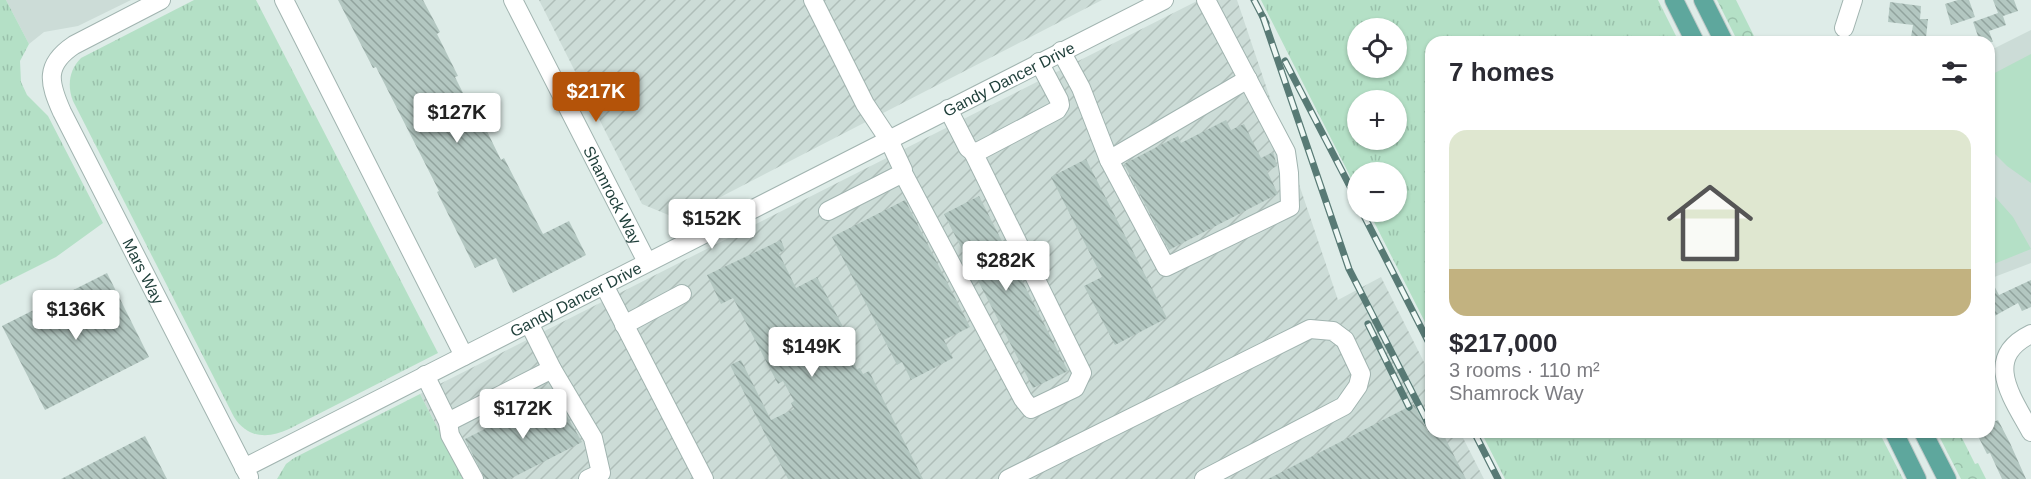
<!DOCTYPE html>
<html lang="en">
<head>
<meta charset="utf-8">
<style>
  body { margin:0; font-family:Helvetica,sans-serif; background:#f7f7f7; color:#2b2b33; height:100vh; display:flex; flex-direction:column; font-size:22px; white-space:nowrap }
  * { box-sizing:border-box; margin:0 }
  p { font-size:20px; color:#7c7c81 }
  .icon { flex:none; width:33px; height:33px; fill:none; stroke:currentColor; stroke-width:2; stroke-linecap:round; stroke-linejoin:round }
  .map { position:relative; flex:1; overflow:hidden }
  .side { position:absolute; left:1425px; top:36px; width:570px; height:402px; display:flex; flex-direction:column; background:#fff; border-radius:18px; box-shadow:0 2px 4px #0004 }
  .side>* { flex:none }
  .fabs { position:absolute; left:1347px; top:18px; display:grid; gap:12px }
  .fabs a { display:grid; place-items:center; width:60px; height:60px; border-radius:50%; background:#fff; box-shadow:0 2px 4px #0004; font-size:30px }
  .price { position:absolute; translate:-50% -51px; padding:0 14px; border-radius:6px; background:#fff; color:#222; font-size:20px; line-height:39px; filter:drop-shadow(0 2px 3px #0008) }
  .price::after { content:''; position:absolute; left:50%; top:36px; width:18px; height:14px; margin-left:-9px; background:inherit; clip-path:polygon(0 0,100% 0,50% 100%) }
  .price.active { background:#b45309; color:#fff }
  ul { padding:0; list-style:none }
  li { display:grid; align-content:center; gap:12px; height:318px; padding:0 24px }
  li+li { border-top:2px solid #e1e1e2 }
  li span { display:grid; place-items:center; height:186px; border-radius:18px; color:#555 }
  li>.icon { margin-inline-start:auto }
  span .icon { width:108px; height:108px; fill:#fffc; stroke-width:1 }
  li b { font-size:26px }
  h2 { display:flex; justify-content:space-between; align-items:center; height:72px; padding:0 24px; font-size:26px }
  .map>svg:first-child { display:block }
</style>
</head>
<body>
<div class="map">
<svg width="2031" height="479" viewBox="0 0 2031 479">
  <defs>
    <pattern id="industrial-furrows" width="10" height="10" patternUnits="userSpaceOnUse" patternTransform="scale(1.5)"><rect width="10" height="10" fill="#ccdcd7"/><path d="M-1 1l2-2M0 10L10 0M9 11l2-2" fill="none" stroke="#afbeb9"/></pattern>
    <pattern id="grass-tufts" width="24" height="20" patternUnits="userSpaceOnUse" patternTransform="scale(1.5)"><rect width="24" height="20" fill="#b4e0c6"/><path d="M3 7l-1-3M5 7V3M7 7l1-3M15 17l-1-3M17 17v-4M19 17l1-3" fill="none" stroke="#9ac1ab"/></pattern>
    <pattern id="forest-crowns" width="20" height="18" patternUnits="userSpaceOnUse" patternTransform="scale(1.5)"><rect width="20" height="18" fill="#b4e0c6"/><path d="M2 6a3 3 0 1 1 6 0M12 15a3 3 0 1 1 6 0" fill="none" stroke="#9ac1ab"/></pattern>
    <pattern id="building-back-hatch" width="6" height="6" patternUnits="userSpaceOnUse" patternTransform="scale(1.5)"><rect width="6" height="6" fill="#b3c7c1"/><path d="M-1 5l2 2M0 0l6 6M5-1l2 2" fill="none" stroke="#91a39e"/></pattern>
  </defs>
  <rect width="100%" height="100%" fill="#deece8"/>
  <g fill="#ccdcd7">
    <polygon points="6,0 131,0 78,26 44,32 29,44"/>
    <polygon points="2031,30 2031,263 1989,279 1989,51"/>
  </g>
  <g fill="url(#industrial-furrows)">
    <polygon points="539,0 1102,0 678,219 642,204"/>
    <polygon points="1199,0 1237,0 1338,300 1381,277 1431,376 1431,432 1460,432 1484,479 464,479 420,394"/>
  </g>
  <g fill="url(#grass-tufts)" fill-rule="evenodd">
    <polygon points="0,0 6,0 29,44 20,61 21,82 27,95 48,116 103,223 56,257 0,285"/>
    <path d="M194,0H256L438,353L289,429C268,439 247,438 234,417L73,101C67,86 69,70 81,58Z"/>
    <path d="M1261,0H1658L1679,42H1431V334L1369,212H1396V172H1358L1357,190ZM1358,28H1396V68H1358ZM1358,100H1396V140H1358Z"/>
    <polygon points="420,394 464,479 277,479 286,464 294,458"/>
    <polygon points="1481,432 1879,432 1903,479 1505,479"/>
  </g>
  <g fill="url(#forest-crowns)">
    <polygon points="1717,0 1736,0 1757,42 1738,42"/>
    <polygon points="1937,432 1959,432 1975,464 1978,463 1986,479 1961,479"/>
  </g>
  <g fill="#b4e0c6">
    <polygon points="2031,54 2031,183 2007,166 1989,148 1989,76"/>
    <polygon points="1989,190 2013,217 2031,249 1989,266"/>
  </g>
  <g fill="url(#building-back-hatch)">
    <polygon points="338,0 423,0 440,32 437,34 458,76 455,77 477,121 481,119 501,160 504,158 543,234 569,221 586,255 513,293 496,258 475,268 437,192 439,191 376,67 373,68"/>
    <polygon points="1958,0 1969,0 1975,17 1951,25 1945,4"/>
    <polygon points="1993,0 2014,0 2018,11 2003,16 2006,25 1989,31 1993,42 1980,42 1973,22 1998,13"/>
    <polygon points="1890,2 1921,6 1920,19 1928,19 1926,38 1911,37 1913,25 1888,22"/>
    <polygon points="1226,120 1231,130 1244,124 1261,158 1273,152 1277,166 1267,171 1278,194 1169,250 1124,164 1178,136 1181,143"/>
    <polygon points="1086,159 1167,318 1115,345 1084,286 1102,277 1051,177"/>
    <polygon points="979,196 1068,371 1033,388 944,214"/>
    <polygon points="905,200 970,327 944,340 953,358 911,380 902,362 897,365 832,237"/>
    <polygon points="781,240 785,250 779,253 796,288 817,277 853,346 847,349 857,369 860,368 863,374 869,371 923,479 788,479 730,365 741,360 771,420 794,409 791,403 794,401 783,381 778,384 733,298 721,304 707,275"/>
    <polygon points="107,273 149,357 45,410 2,326"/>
    <polygon points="1989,276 1999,295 2031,280 2031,307 2022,311 2018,303 1989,319"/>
    <polygon points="554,394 582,442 510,479 485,479 465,439"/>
    <polygon points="1414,404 1428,432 1442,432 1466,479 1268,479"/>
    <polygon points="1998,420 2010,443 2026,479 2002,479 1990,453 1987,454 1976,432 1989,432 1989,424"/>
    <polygon points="145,436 167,479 61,479"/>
  </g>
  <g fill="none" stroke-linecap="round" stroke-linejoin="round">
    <defs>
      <g id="minor">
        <path id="s1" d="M161,0L74,45C44,65 49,83 62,112L249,477"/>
        <polyline points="284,0 464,356"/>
        <path id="s2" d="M513,0L647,262"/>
        <polyline points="813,0 865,104 889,140 903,170 903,173 828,211"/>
        <polyline points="1844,28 1853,0"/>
        <polyline points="1061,51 1081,88 1109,160 1166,267 1290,207 1289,173 1286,152 1206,0"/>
        <polyline points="948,109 968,148 973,152 979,151 1057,110 1060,105 1059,100 1039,62"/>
        <polyline points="1109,160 1248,79"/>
        <polyline points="903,173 1023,399 1031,409 1075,388 1082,373 973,152"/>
        <polyline points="604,285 704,479"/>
        <polyline points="529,323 552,369 593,438 601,473 588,479"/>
        <polyline points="624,325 682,294"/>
        <path d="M2031,334C1982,358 2012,397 2031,432"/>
        <polyline points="425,375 448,422 450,435 474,479"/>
        <polyline points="448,422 552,369"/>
        <path id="s3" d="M244,468L1164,0"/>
        <polyline points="1008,479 1310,329 1333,331 1345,340 1361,374 1358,386 1344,406 1204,479"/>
      </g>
      <g id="major">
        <polyline points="1674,0 1695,42"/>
        <polyline points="1703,0 1724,42"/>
        <polyline points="1894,432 1917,479"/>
        <polyline points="1923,432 1947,479"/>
      </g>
    </defs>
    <use href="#minor" stroke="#a1b4b0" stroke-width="20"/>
    <use href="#major" stroke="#c0c9c8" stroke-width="20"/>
    <use href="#minor" stroke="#fff" stroke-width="18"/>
    <use href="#major" stroke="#5ea79d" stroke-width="18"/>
    <defs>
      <g id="rail">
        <polyline points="1254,0 1266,23"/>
        <polyline points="1263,17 1349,269 1431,429"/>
        <polyline points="1285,61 1358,202"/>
        <polyline points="1362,212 1431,347"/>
        <polyline points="1368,324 1409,407"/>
        <polyline points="1474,432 1498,479"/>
      </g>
    </defs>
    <use href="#rail" stroke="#587a75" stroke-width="7"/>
    <use href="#rail" stroke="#eff8f5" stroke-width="4.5" stroke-dasharray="14" stroke-linecap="butt"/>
  </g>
  <g text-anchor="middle" stroke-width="6" stroke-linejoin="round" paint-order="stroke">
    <g font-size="16" fill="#1e3e39" stroke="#eff8f5">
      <text dy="6" stroke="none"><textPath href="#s3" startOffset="858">Gandy Dancer Drive</textPath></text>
      <text dy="6" stroke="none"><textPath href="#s2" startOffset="219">Shamrock Way</textPath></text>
      <text dy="6" stroke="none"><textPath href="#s1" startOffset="354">Mars Way</textPath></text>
      <text dy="6" stroke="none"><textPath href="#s3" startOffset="372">Gandy Dancer Drive</textPath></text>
    </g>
  </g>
</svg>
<div class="fabs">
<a><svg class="icon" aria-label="locate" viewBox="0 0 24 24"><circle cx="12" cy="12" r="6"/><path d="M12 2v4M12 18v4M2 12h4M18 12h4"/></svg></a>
<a>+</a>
<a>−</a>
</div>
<b class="price active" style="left:596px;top:123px">$217K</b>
<b class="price" style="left:457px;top:144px">$127K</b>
<b class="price" style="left:712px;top:250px">$152K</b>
<b class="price" style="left:1006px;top:292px">$282K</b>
<b class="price" style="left:76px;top:341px">$136K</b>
<b class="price" style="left:812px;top:378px">$149K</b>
<b class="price" style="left:523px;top:440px">$172K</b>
<section class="side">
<h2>7 homes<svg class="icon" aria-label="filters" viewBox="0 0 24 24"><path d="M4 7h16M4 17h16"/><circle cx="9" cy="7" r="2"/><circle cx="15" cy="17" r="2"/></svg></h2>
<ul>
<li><span style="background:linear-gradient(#dfe7d0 75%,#c2b280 0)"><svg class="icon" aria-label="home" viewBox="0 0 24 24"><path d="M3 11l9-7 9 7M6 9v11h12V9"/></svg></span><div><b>$217,000</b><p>3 rooms · 110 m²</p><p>Shamrock Way</p></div></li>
</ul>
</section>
</div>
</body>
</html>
